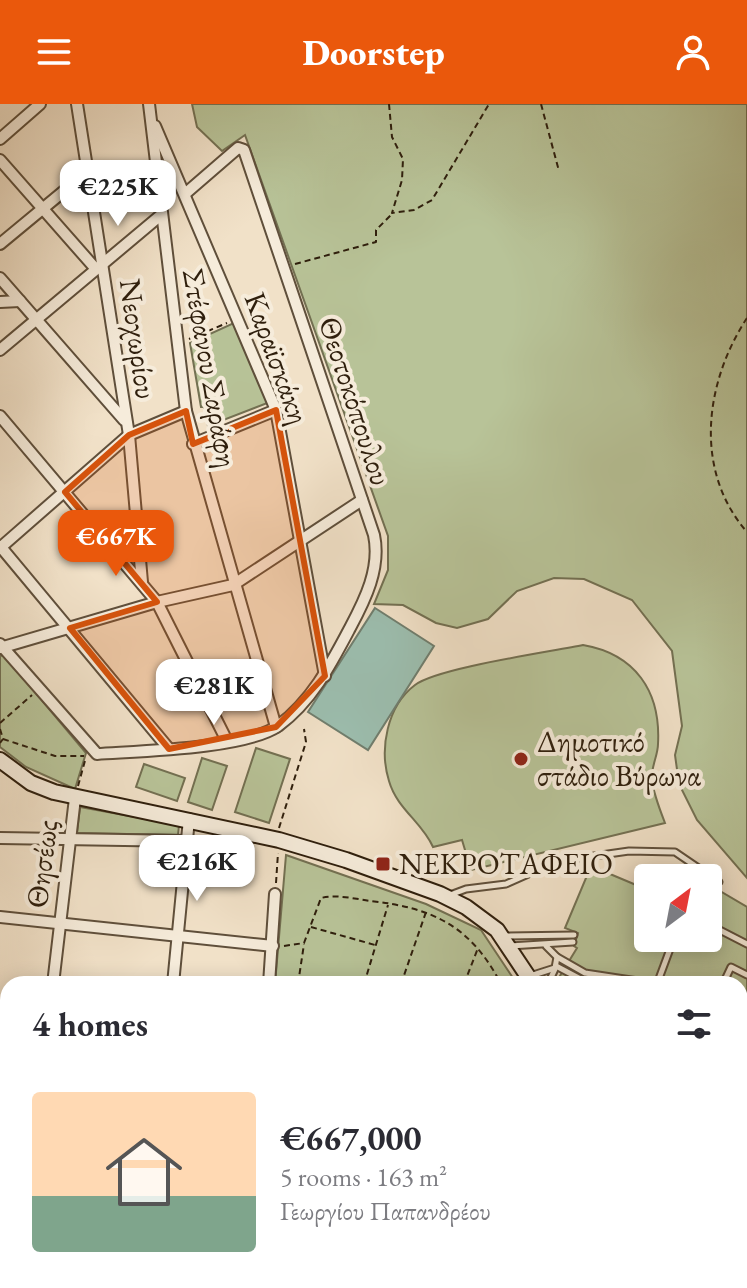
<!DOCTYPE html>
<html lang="en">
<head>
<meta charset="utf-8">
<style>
  body { margin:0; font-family:"EB Garamond",serif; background:#f7f7f7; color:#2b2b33; height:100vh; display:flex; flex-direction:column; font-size:30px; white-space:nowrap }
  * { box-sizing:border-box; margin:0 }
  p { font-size:26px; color:#7c7c81 }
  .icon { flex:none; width:44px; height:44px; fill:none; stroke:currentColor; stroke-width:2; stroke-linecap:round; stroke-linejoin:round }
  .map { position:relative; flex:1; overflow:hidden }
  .panel { position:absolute; left:0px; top:872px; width:748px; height:312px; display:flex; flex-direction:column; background:#fff; border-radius:24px 24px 0 0; box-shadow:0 4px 20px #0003 }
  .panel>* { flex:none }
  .needle { width:52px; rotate:32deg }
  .tools { position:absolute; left:634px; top:760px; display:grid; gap:16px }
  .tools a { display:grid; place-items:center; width:88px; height:88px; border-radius:8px; background:#fff; box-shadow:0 4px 20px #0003; font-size:40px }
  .price { position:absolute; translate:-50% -68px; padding:0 18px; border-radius:16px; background:#fff; color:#222; font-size:26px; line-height:52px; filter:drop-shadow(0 2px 4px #0008) }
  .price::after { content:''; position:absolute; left:50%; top:48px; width:24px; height:18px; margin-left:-12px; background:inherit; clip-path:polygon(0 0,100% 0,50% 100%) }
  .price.active { background:#ea580c; color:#fff }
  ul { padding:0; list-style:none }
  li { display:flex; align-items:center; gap:24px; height:200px; padding:0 32px }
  li span { display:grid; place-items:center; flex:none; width:224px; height:160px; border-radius:8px; color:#555 }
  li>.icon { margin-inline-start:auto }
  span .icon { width:96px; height:96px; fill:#fffc; stroke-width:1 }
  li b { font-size:34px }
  h2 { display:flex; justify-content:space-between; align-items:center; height:96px; padding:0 32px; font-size:34px }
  header { display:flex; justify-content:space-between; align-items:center; height:104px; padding:0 32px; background:#ea580c; color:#fff; font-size:36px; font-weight:800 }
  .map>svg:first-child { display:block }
</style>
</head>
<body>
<header><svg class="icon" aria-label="menu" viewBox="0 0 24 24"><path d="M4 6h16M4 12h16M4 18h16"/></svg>Doorstep<svg class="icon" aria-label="person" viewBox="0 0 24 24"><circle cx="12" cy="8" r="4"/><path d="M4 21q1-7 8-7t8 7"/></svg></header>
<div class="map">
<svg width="747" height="1184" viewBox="0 0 747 1184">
  <rect width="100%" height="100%" fill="#f1e1c8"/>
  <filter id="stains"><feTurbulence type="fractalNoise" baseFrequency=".0025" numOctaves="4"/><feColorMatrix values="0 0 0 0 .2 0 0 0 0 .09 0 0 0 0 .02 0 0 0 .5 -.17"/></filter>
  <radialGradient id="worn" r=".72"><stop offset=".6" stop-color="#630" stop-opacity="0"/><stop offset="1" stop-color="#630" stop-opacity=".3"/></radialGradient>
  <g fill="#b8c398" stroke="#737052" stroke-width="2">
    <polygon points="192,0 747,0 747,774 697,716 679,680 675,651 682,622 672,547 632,496 584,475 554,474 517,487 488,515 457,524 436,519 403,501 374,500 388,466 388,432 245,31 222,47 197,23"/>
    <polygon points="236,218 270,298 208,322 204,303 201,303 190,239"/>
    <path d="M583,541C635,550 661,587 658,640C658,652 650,665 652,677C654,691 660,706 665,719L471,766L462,736L433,743C422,718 397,705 389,677C379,645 387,602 415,581C437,564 549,548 583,541Z"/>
    <polygon points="4,551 86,649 75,685 26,663 0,643 0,552"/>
    <polygon points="256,644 290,655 269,719 235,708"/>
    <polygon points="202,654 227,662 212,706 188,698"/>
    <polygon points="144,660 185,674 177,697 136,683"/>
    <polygon points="80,703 179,721 178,731 77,729"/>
    <polygon points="286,751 426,800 481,826 517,880 275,880"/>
    <polygon points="591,762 648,786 648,834 708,834 708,780 747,803 747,1184 670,1184 667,1176 740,1176 740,880 555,880 577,844 574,842 578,829 565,824"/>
    <polygon points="126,1176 340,1176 328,1184 127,1184"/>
    <polygon points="390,1176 649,1176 652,1184 409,1184"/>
  </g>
  <polygon fill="#9cbeaf" stroke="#707e6e" stroke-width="2" points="375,504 434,542 368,646 308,608"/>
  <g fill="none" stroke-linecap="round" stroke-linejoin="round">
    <defs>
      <g id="lane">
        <polyline points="679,774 681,770"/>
        <polyline points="450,791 466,785 506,780 542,764 580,754 629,747 675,748 719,778"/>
        <polyline points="708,820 747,840"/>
        <polyline points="504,832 574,831"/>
        <polyline points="653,834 670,845 657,880"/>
        <polyline points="510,842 573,838"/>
        <polyline points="557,853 585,869 638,877"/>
        <polyline points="556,862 590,880"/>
        <polyline points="530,872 555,864 557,853 546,842"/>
        <polyline points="548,880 555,865"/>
        <polyline points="723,880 731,863 747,871"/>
        <polyline points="740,921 747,924"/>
        <polyline points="704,1176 708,1184"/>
        <polyline points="739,1176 744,1184"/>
      </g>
      <g id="street">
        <polyline points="77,0 129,331 142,478"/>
        <polyline points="149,0 186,307 276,623"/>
        <polyline points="155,22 276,306 325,572"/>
        <polyline points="0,35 40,0"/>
        <polyline points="0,56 95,164"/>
        <polyline points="0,140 87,68"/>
        <polyline points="0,174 124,316"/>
        <polyline points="0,198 20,197"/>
        <polyline points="0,246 161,111"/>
        <polyline points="0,312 157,498 227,637"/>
        <polyline points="193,340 276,306"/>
        <polyline points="0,442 169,645"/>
        <polyline points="0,444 129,331 186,307"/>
        <path d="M0,540L97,650C139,647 244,645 278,622C312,597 331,560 350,524C365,496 381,464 374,431L244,46L238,44L186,89"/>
        <polyline points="0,544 157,498 233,481 362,396"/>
        <polyline points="0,734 186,737"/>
        <polyline points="0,813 273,842"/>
        <polyline points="53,880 75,694"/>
        <polyline points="173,880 189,715"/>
        <polyline points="269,880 275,790"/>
        <polyline points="0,910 8,911"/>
        <polyline points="0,993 8,996"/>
        <polyline points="0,1131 8,1130"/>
        <polyline points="122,1176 122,1184"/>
      </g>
      <g id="secondary">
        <polyline points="0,656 31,679 54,688 279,736 346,756 440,790 466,803 497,826 533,880"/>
        <polyline points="654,1176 657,1184"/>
      </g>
    </defs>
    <use href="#lane" stroke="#5f4f3b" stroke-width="9"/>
    <use href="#street" stroke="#5f4f3b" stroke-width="14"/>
    <use href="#secondary" stroke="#2e1e0c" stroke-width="18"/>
    <g stroke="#2e1e0c" stroke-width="2" stroke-dasharray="6 4" stroke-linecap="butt">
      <polyline points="389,0 392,33 403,55 402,76 392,109 414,106 432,96 489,0"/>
      <polyline points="541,0 559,67"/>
      <polyline points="295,160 376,138 376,126 392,110"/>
      <path d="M747,214C705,278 693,366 747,428"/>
      <polyline points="189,235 227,219"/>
      <polyline points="0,619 32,591"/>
      <polyline points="0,625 3,635 0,639"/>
      <polyline points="3,635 55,652 84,652"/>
      <polyline points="78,682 86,653"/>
      <polyline points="279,724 306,638 304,625"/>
      <polyline points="276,779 278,749"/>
      <polyline points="311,823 375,841"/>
      <path d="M284,842L304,839L321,794C337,790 355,795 371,797C433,804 471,822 501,880"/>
      <polyline points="298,880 304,840"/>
      <polyline points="364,880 388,801"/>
      <polyline points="401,880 426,808"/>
      <polyline points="464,880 478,844"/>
      <polyline points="554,1176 562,1184"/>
      <polyline points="622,1176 626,1184"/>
      <polyline points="632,1176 635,1184"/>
      <polyline points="131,1177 139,1176"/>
      <polyline points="336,1184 348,1176"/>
      <polyline points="371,1184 372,1176"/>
    </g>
    <use href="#lane" stroke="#f6ecdb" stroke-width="5"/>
    <use href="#street" stroke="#f6ecdb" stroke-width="10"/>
    <use href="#secondary" stroke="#f6ecdb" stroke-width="14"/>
  </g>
  <path fill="#d5530c" fill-opacity="0.2" stroke="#d5530c" stroke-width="6" stroke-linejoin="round" d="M276,306L325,572L276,623L169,645L70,524L157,498L65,388L129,331L186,307L193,340Z"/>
  <g fill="#8f2418" stroke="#f6ecdb" stroke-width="3">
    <circle cx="521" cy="655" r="8"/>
    <rect x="375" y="752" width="16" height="16" rx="4"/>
  </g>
  <g text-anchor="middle" stroke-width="8" stroke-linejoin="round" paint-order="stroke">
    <g font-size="30" fill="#2e1e0c" stroke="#f6ecdb">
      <text transform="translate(138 235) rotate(82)" y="10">Νεοχωρίου</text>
      <text transform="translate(277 254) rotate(70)" y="10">Καραϊσκάκη</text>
      <text transform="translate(210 264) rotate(80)" y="10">Στέφανου Σαράφη</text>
      <text transform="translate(355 297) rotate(72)" y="10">Θεοτοκόπουλου</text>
      <text transform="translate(42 760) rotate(-83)" y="10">Θησέως</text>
    </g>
    <g font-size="30" fill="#2e1e0c" stroke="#f6ecdb" text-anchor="start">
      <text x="537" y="648">Δημοτικό<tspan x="537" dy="34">στάδιο Βύρωνα</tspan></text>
      <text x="399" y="770">ΝΕΚΡΟΤΑΦΕΙΟ</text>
    </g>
  </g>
  <rect width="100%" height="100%" filter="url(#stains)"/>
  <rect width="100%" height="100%" fill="url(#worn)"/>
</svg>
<div class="tools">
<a><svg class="needle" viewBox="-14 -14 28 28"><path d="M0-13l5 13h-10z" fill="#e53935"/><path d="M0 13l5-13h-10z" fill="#7c7c81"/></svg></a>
</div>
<b class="price" style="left:118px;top:124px">€225K</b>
<b class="price active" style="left:116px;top:474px">€667K</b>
<b class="price" style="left:214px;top:623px">€281K</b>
<b class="price" style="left:197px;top:799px">€216K</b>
<section class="panel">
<h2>4 homes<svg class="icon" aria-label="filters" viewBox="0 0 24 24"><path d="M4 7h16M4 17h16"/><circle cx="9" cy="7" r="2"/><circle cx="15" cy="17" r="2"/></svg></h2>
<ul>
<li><span style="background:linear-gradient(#ffd9b3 65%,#7fa58c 0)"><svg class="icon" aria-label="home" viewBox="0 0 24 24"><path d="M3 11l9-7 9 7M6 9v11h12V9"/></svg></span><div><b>€667,000</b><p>5 rooms · 163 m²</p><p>Γεωργίου Παπανδρέου</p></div></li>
</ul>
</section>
</div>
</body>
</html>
